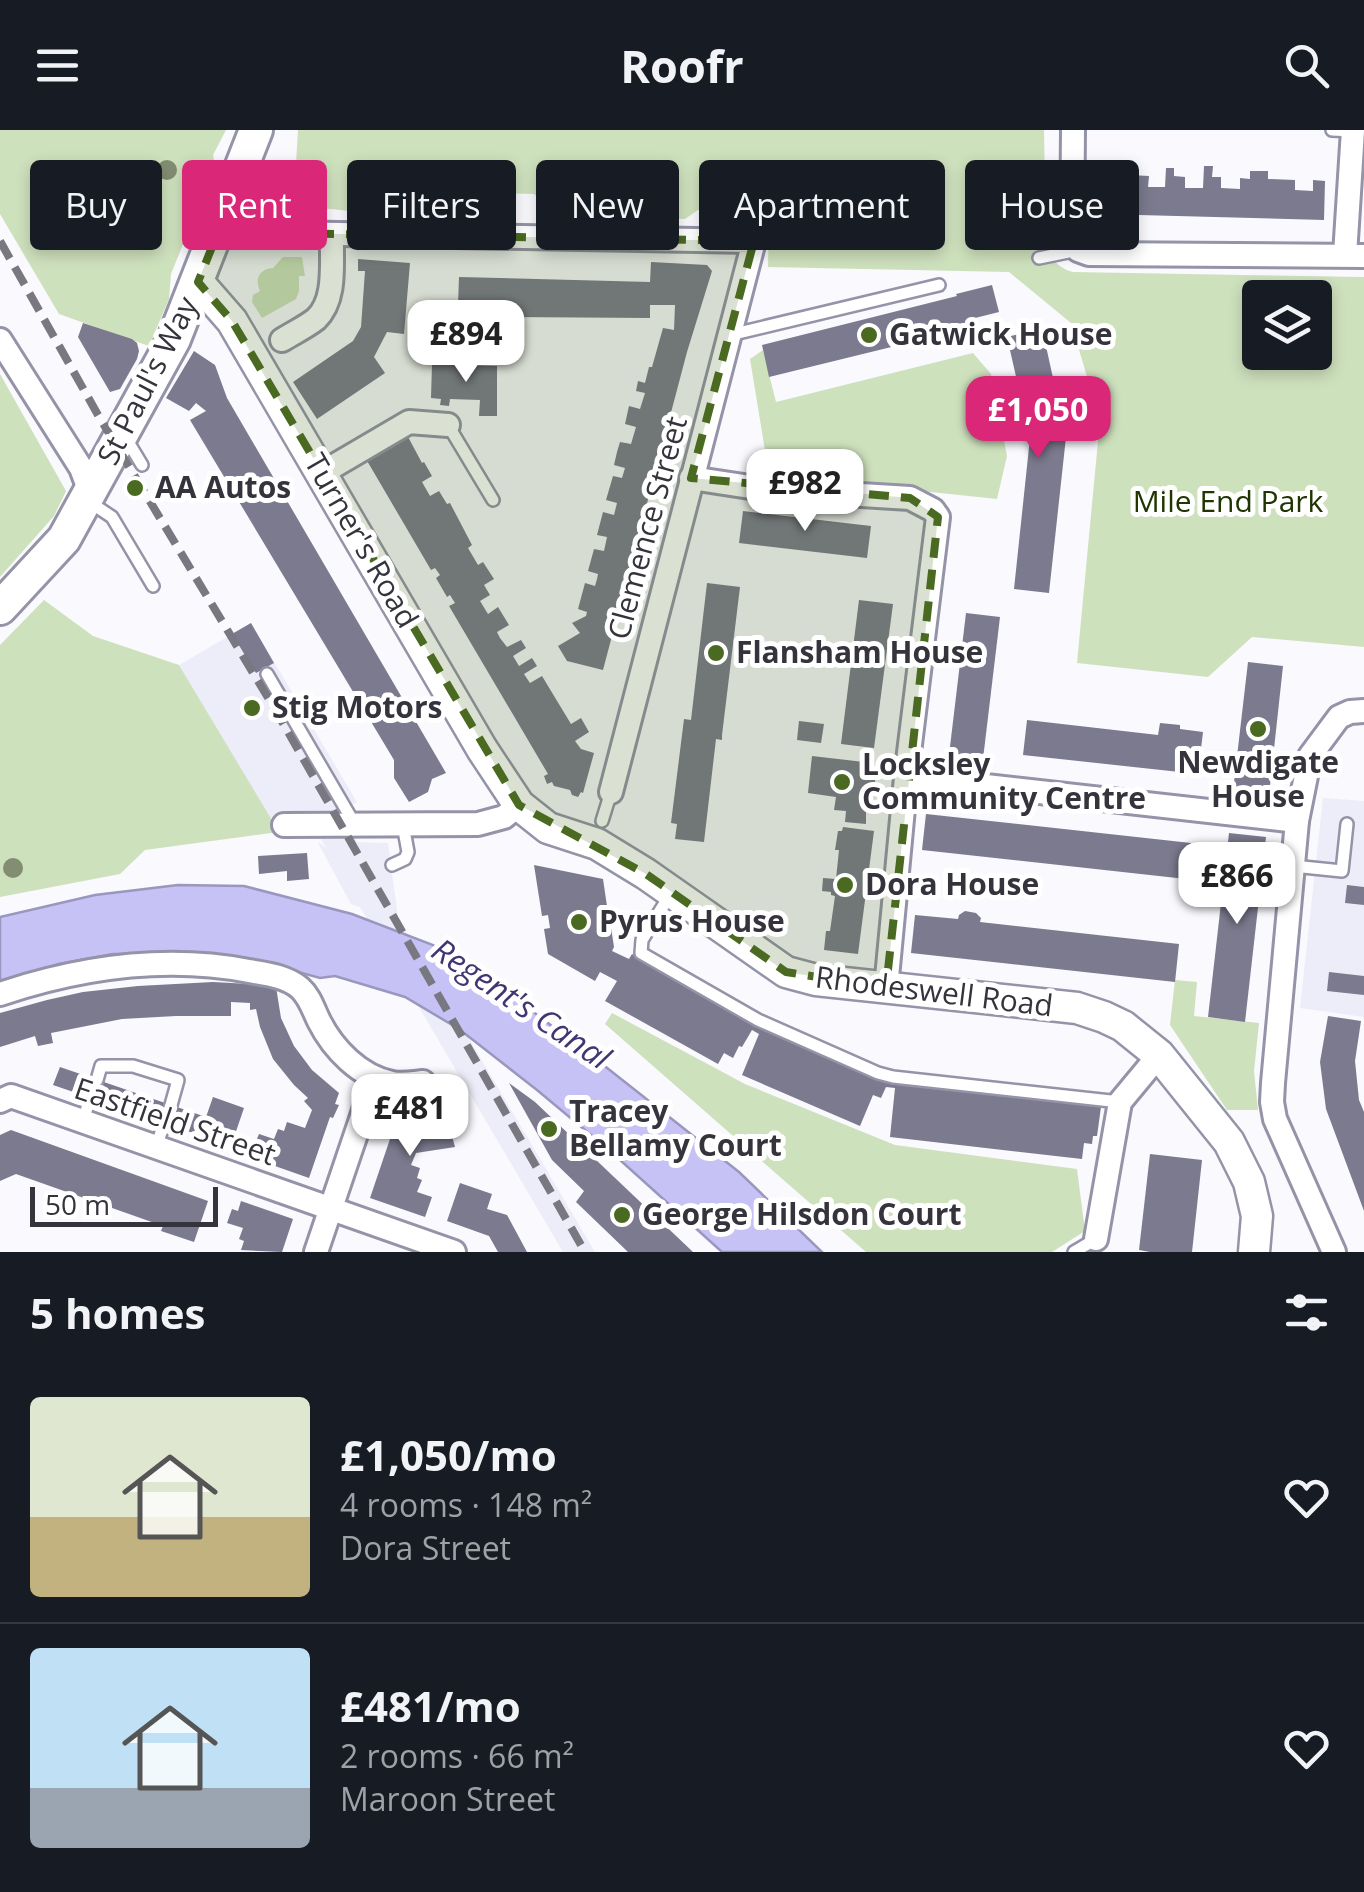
<!DOCTYPE html>
<html lang="en">
<head>
<meta charset="utf-8">
<style>
  body { margin:0; font-family:"Open Sans",sans-serif; background:#242831; color:#f1f3f6; height:100vh; display:flex; flex-direction:column; font-size:38px; white-space:nowrap }
  * { box-sizing:border-box; margin:0 }
  p { font-size:32px; color:#9ea1a6 }
  .icon { flex:none; width:55px; height:55px; fill:none; stroke:currentColor; stroke-width:2; stroke-linecap:round; stroke-linejoin:round }
  .map { position:relative; height:1122px; overflow:hidden }
  .side { display:flex; flex-direction:column; background:#171b24; flex:1 }
  .side>* { flex:none }
  .guide { position:absolute; left:30px; top:30px; width:1305px; height:90px; display:flex; gap:20px }
  .controls { position:absolute; left:1242px; top:150px; display:grid; gap:20px }
  .controls a { display:grid; place-items:center; width:90px; height:90px; border-radius:10px; background:#171b24; box-shadow:0 5px 15px #0003; font-size:50px }
  .scale { position:absolute; left:30px; bottom:25px; width:188px; box-sizing:border-box; padding-left:10px; border:5px solid #35343d; border-top:0; font-size:28px; line-height:35px; white-space:nowrap; color:#35343d; -webkit-text-stroke:8px #fff; paint-order:stroke }
  .price { position:absolute; translate:-50% -85px; padding:0 22px; border-radius:20px; background:#fff; color:#222; font-size:32px; line-height:65px; filter:drop-shadow(0 2px 5px #0008) }
  .price::after { content:''; position:absolute; left:50%; top:60px; width:30px; height:22px; margin-left:-15px; background:inherit; clip-path:polygon(0 0,100% 0,50% 100%) }
  .price.selected { background:#db2777; color:#fff }
  ul { padding:0; list-style:none }
  li { display:flex; align-items:center; gap:30px; height:250px; padding:0 30px }
  li+li { border-top:2px solid #363941 }
  li span { display:grid; place-items:center; flex:none; width:280px; height:200px; border-radius:10px; color:#555 }
  li>.icon { margin-inline-start:auto }
  span .icon { width:120px; height:120px; fill:#fffc; stroke-width:1 }
  li b { font-size:42px }
  h2 { display:flex; justify-content:space-between; align-items:center; height:120px; padding:0 30px; font-size:42px }
  .tag { padding:0 35px; border-radius:10px; background:#171b24; box-shadow:0 5px 15px #0003; font-size:35px; line-height:90px }
  .tag.selected { background:#db2777; color:#fff }
  header { display:flex; justify-content:space-between; align-items:center; height:130px; padding:0 30px; background:#171b24; font-size:45px; font-weight:700 }
  .map>svg:first-child { display:block }
</style>
</head>
<body>
<header><svg class="icon" aria-label="menu" viewBox="0 0 24 24"><path d="M4 6h16M4 12h16M4 18h16"/></svg>Roofr<svg class="icon" aria-label="search" viewBox="0 0 24 24"><circle cx="10" cy="10" r="6"/><path d="M15 15l6 6"/></svg></header>
<div class="map">
<svg width="1364" height="1122" viewBox="0 0 1364 1122">
  <rect width="100%" height="100%" fill="#f9f9fe"/>
  <g fill="#ededf9">
    <polygon points="251,493 357,672 338,682 357,712 388,713 398,788 595,1122 563,1122 360,777 351,774 317,711 326,718 309,687 311,686 270,688 179,535"/>
    <polygon points="1323,668 1364,671 1364,887 1300,878"/>
  </g>
  <g fill="#cee1bd" fill-rule="evenodd">
    <polygon points="0,0 226,0 213,25 215,35 171,144 169,169 149,216 59,184 0,84"/>
    <path d="M298,0H1044L1046,115C1051,129 1058,138 1073,142L1364,147V517L1252,507L1208,547L1077,533L1100,290L1071,193L1009,142L768,137L769,91L738,88L725,78L698,80L685,89L567,87L534,64L444,61L414,84L360,82L311,77L294,66ZM1260,168H1315V222H1260Z"/>
    <path d="M283,127H302L305,146H299V161L296,169L262,188L252,172L253,165L260,161C254,148 260,139 273,138Z"/>
    <polygon points="763,220 776,272 973,223 991,244 1007,326 997,369 769,345 750,229"/>
    <polygon points="0,244 66,361 54,386 0,447"/>
    <polygon points="44,470 93,506 179,535 279,702 145,720 120,744 0,767 0,515"/>
    <polygon points="1175,850 1197,852 1194,886 1259,893 1254,941 1258,980 1227,980 1170,895"/>
    <polygon points="612,883 745,954 895,1015 1077,1039 1085,1101 1052,1122 866,1122 605,894"/>
  </g>
  <polygon fill="#c6c2f5" stroke="#9a97be" stroke-width="2.5" points="178,755 244,756 352,784 433,815 507,862 597,930 739,1042 822,1122 722,1122 609,1020 537,960 459,899 405,867 335,846 320,848 251,829 209,823 113,824 59,834 0,853 0,787 95,765"/>
  <g fill="#7b7a8e">
    <polygon points="1204,36 1213,36 1212,47 1221,47 1221,58 1240,59 1240,48 1250,49 1250,41 1268,41 1268,49 1295,50 1295,60 1313,61 1313,50 1325,51 1324,90 1101,84 1101,42 1110,42 1110,56 1130,57 1130,45 1149,46 1148,57 1165,57 1166,38 1174,38 1174,46 1185,47 1185,58 1203,58"/>
    <polygon points="358,129 410,133 404,204 387,202 374,227 385,243 317,289 293,252 353,211 361,197 365,141 358,141"/>
    <polygon points="651,132 707,135 712,141 687,222 603,540 567,531 558,516 580,503 572,493 586,486 587,482 578,479 585,453 595,456 597,449 598,444 588,441 594,419 604,421 607,407 597,405 603,382 614,385 617,373 606,370 613,346 622,348 625,338 614,335 617,322 620,312 631,314 636,297 625,294 629,276 640,279 645,263 636,261 638,251 645,253 649,237 652,237 663,198 674,200 675,175 650,175 650,188 494,187 494,192 461,192 462,175 458,175 459,147 650,152"/>
    <polygon points="992,155 999,182 975,188 977,196 769,247 762,215 957,166 956,164"/>
    <polygon points="83,193 132,209 137,213 139,221 137,229 120,259 110,262 78,207"/>
    <polygon points="1042,198 1066,307 1049,463 1014,459 1030,308 1007,207"/>
    <polygon points="194,221 215,235 227,268 446,643 432,649 428,662 409,672 394,648 394,630 190,290 206,281 196,273 189,281 166,268"/>
    <polygon points="432,234 497,236 497,286 479,286 480,270 450,269 449,276 440,275 441,269 431,268"/>
    <polygon points="407,305 422,333 424,332 432,346 422,352 430,366 439,361 447,374 450,373 472,415 468,418 478,435 483,432 494,449 484,455 490,465 480,471 488,484 498,477 509,495 497,502 500,508 507,517 521,510 526,518 513,526 519,536 532,528 537,536 524,544 530,553 542,546 571,594 581,588 589,602 575,611 581,619 594,623 583,663 581,662 578,667 572,665 570,660 554,656 552,652 547,654 544,646 548,644 449,476 455,473 450,465 447,467 436,448 440,445 435,438 431,440 366,329"/>
    <polygon points="743,381 871,396 867,428 739,413"/>
    <polygon points="707,453 740,457 722,605 722,610 716,609 704,712 675,709 677,694 671,693 684,589 691,590"/>
    <polygon points="859,470 893,474 874,618 841,614"/>
    <polygon points="966,483 1000,487 983,629 949,625"/>
    <polygon points="251,493 274,533 256,543 232,504"/>
    <polygon points="1248,532 1283,536 1269,665 1233,661"/>
    <polygon points="1027,590 1158,605 1160,593 1180,595 1180,599 1203,602 1198,644 1023,625"/>
    <polygon points="799,591 824,594 821,613 797,610"/>
    <polygon points="812,626 864,632 863,640 876,642 873,671 866,671 866,694 845,692 846,681 834,680 836,667 808,663"/>
    <polygon points="926,684 1191,713 1186,749 922,720"/>
    <polygon points="843,697 874,701 858,824 824,820 826,801 830,801 835,766 831,765 831,762 822,761 823,748 836,749 839,720 835,720 838,701 842,701"/>
    <polygon points="1229,703 1266,707 1245,892 1208,887"/>
    <polygon points="307,723 309,749 287,751 287,741 259,744 258,726"/>
    <polygon points="534,735 603,749 607,776 602,777 603,786 609,785 614,817 612,821 629,829 632,824 762,897 896,953 1101,977 1097,1006 1093,1006 1092,1014 1084,1013 1082,1029 890,1007 895,958 886,957 881,968 873,965 860,996 742,945 759,904 752,900 742,917 739,916 733,928 724,923 718,934 605,871 617,851 600,842 595,851 548,824 544,799 550,798 548,785 542,786"/>
    <polygon points="1347,755 1364,757 1364,775 1345,773"/>
    <polygon points="965,781 976,783 981,788 980,792 1179,814 1175,852 911,823 915,785 958,789 959,785"/>
    <polygon points="1329,842 1364,846 1364,865 1327,861"/>
    <polygon points="250,850 265,851 265,856 276,857 281,888 294,916 312,940 339,963 335,974 339,975 333,988 330,987 309,1048 255,1029 259,1020 253,1018 259,1004 274,1009 278,999 284,1001 287,992 305,998 312,980 304,971 308,968 294,955 273,929 260,897 256,879 250,880 250,873 231,872 231,886 176,886 122,889 51,903 53,913 38,916 35,906 0,917 0,883 47,870 83,862 138,856 213,852 249,854"/>
    <polygon points="1328,886 1361,891 1355,931 1359,970 1364,982 1364,1081 1326,979 1320,932"/>
    <polygon points="60,937 206,987 213,967 244,978 231,1016 53,955"/>
    <polygon points="509,953 535,972 693,1122 628,1122 576,1072 584,1061 552,1030"/>
    <polygon points="445,980 455,1017 416,1023 411,1035 420,1038 417,1048 422,1050 417,1062 432,1067 425,1087 370,1068 390,1009 386,1007 391,993 396,994 399,983"/>
    <polygon points="11,1000 208,1071 194,1112 161,1101 163,1096 16,1044 0,1051 0,1005"/>
    <polygon points="1150,1024 1202,1030 1192,1122 1150,1122 1139,1120"/>
    <polygon points="460,1053 492,1064 487,1079 507,1085 527,1122 498,1122 489,1106 447,1091"/>
    <polygon points="241,1071 293,1089 282,1122 241,1120 244,1111 239,1109 243,1098 227,1093 232,1079 238,1081"/>
  </g>
  <g fill="none" stroke-linecap="round" stroke-linejoin="round">
    <defs>
      <g id="service">
        <polyline points="1332,0 1353,1"/>
        <polyline points="474,61 474,107"/>
        <polyline points="1039,128 1078,120"/>
        <polyline points="730,205 939,155"/>
        <polyline points="448,295 493,370"/>
        <polyline points="124,305 142,335"/>
        <polyline points="93,371 94,375 112,387 153,456"/>
        <polyline points="267,544 354,693"/>
        <polyline points="602,691 611,662"/>
        <polyline points="392,735 405,729 408,722 403,695"/>
        <polyline points="1293,736 1342,741 1347,694"/>
        <polyline points="670,765 642,810 641,823 758,890 878,943 893,947 1120,972"/>
        <polyline points="97,950 101,936 133,936 178,950 171,975"/>
        <polyline points="83,991 90,968"/>
        <polyline points="156,1017 164,994"/>
        <polyline points="1074,1122 1096,1109"/>
      </g>
      <g id="minor">
        <polyline points="1073,0 1072,111 1078,120 1089,124 1364,126"/>
        <polyline points="218,102 754,111 611,662"/>
        <polyline points="1345,125 1353,0"/>
        <polyline points="0,210 81,338 90,362"/>
        <path d="M282,210C293,203 306,197 316,189C337,169 331,132 332,105"/>
        <polyline points="322,343 409,292 448,295"/>
        <polyline points="691,348 763,359 910,368 933,380 938,387 906,647 886,858"/>
        <polyline points="906,647 1297,691"/>
        <polyline points="284,695 478,694 504,687 519,675"/>
        <path d="M0,864C81,837 165,825 249,841C266,844 286,846 300,858C310,867 313,879 319,891C333,919 360,947 392,953C402,955 413,953 423,952"/>
        <polyline points="0,971 11,966 454,1122"/>
        <polyline points="1096,1109 1120,972 1159,925"/>
        <polyline points="316,1122 375,948"/>
        <polyline points="1334,1122 1275,989 1272,972 1273,953 1297,691 1310,626 1339,587 1350,582 1364,581"/>
      </g>
      <polyline id="tertiary" points="198,152 232,191 482,619 519,675 548,698 597,714 646,744 786,842 816,850 1077,878 1104,887 1123,896 1159,925 1229,1012 1249,1052 1257,1086 1254,1122"/>
      <polyline id="secondary" points="0,478 64,409 174,209 256,0"/>
    </defs>
    <use href="#service" stroke="#9493a8" stroke-width="16"/>
    <use href="#minor" stroke="#9493a8" stroke-width="28"/>
    <use href="#tertiary" stroke="#9493a8" stroke-width="35"/>
    <use href="#secondary" stroke="#9493a8" stroke-width="38"/>
    <use href="#service" stroke="#fff" stroke-width="11"/>
    <use href="#minor" stroke="#fff" stroke-width="22"/>
    <use href="#tertiary" stroke="#fff" stroke-width="30"/>
    <use href="#secondary" stroke="#fff" stroke-width="32"/>
    <polyline stroke="#797880" stroke-width="8" stroke-dasharray="20 10" stroke-linecap="butt" points="0,111 98,285 276,581 585,1122"/>
  </g>
  <g fill="#828d72">
    <circle cx="167" cy="40" r="10"/>
    <circle cx="98" cy="42" r="10"/>
    <circle cx="13" cy="738" r="10"/>
  </g>
  <path fill="#496a20" fill-opacity="0.2" stroke="#496a20" stroke-width="8" stroke-dasharray="20 12" stroke-linejoin="round" d="M218,102L754,111L691,348L910,368L938,387L886,858L786,842L646,744L519,675L232,191L198,152Z"/>
  <g fill="#496a20" stroke="#fff" stroke-width="4">
    <circle cx="869" cy="205" r="10"/>
    <circle cx="135" cy="358" r="10"/>
    <circle cx="716" cy="523" r="10"/>
    <circle cx="252" cy="578" r="10"/>
    <circle cx="1258" cy="599" r="10"/>
    <circle cx="842" cy="652" r="10"/>
    <circle cx="845" cy="755" r="10"/>
    <circle cx="579" cy="792" r="10"/>
    <circle cx="549" cy="999" r="10"/>
    <circle cx="622" cy="1085" r="10"/>
  </g>
  <g text-anchor="middle" stroke-width="10" stroke-linejoin="round" paint-order="stroke">
    <g font-size="30" font-weight="bold" fill="#35343d" stroke="#fff" text-anchor="start">
      <text x="889" y="215">Gatwick House</text>
      <text x="155" y="368">AA Autos</text>
      <text x="736" y="533">Flansham House</text>
      <text x="272" y="588">Stig Motors</text>
      <text x="1258" y="643" text-anchor="middle">Newdigate<tspan x="1258" dy="34">House</tspan></text>
      <text x="862" y="645">Locksley<tspan x="862" dy="34">Community Centre</tspan></text>
      <text x="865" y="765">Dora House</text>
      <text x="599" y="802">Pyrus House</text>
      <text x="569" y="992">Tracey<tspan x="569" dy="34">Bellamy Court</tspan></text>
      <text x="642" y="1095">George Hilsdon Court</text>
    </g>
    <g font-size="30" fill="#35343d" stroke="#fff">
      <text transform="translate(148 251) rotate(-63)" y="10">St Paul's Way</text>
      <text transform="translate(648 398) rotate(-75)" y="10">Clemence Street</text>
      <text transform="translate(361 411) rotate(60)" y="10">Turner's Road</text>
      <text transform="translate(934 862) rotate(7)" y="10">Rhodeswell Road</text>
      <text transform="translate(175 992) rotate(19)" y="10">Eastfield Street</text>
    </g>
    <g font-size="30" fill="#203500" stroke="#fff">
      <text x="1228" y="382">Mile End Park</text>
    </g>
    <g font-size="32" font-style="italic" fill="#413673" stroke="#fff">
      <text transform="translate(521 874) rotate(34)" y="11">Regent's Canal</text>
    </g>
  </g>
</svg>
<div class="controls">
<a><svg class="icon" aria-label="layers" viewBox="0 0 24 24"><path d="M12 4l9 5-9 5-9-5zM3 14l9 5 9-5"/></svg></a>
</div>
<div class="scale">50 m</div>
<b class="price" style="left:466px;top:255px">£894</b>
<b class="price selected" style="left:1038px;top:331px">£1,050</b>
<b class="price" style="left:805px;top:404px">£982</b>
<b class="price" style="left:1237px;top:797px">£866</b>
<b class="price" style="left:410px;top:1029px">£481</b>
<div class="guide">
<a class="tag">Buy</a>
<a class="tag selected">Rent</a>
<a class="tag">Filters</a>
<a class="tag">New</a>
<a class="tag">Apartment</a>
<a class="tag">House</a>
</div>
</div>
<section class="side">
<h2>5 homes<svg class="icon" aria-label="filters" viewBox="0 0 24 24"><path d="M4 7h16M4 17h16"/><circle cx="9" cy="7" r="2"/><circle cx="15" cy="17" r="2"/></svg></h2>
<ul>
<li><span style="background:linear-gradient(#dfe7d0 60%,#c2b280 0)"><svg class="icon" aria-label="home" viewBox="0 0 24 24"><path d="M3 11l9-7 9 7M6 9v11h12V9"/></svg></span><div><b>£1,050/mo</b><p>4 rooms · 148 m²</p><p>Dora Street</p></div><svg class="icon" aria-label="heart" viewBox="0 0 24 24"><path d="M12 20l-8-8c-3-5 5-10 8-4 3-6 11-1 8 4z"/></svg></li>
<li><span style="background:linear-gradient(#bfe0f5 70%,#9aa5b1 0)"><svg class="icon" aria-label="home" viewBox="0 0 24 24"><path d="M3 11l9-7 9 7M6 9v11h12V9"/></svg></span><div><b>£481/mo</b><p>2 rooms · 66 m²</p><p>Maroon Street</p></div><svg class="icon" aria-label="heart" viewBox="0 0 24 24"><path d="M12 20l-8-8c-3-5 5-10 8-4 3-6 11-1 8 4z"/></svg></li>
</ul>
</section>
</body>
</html>
